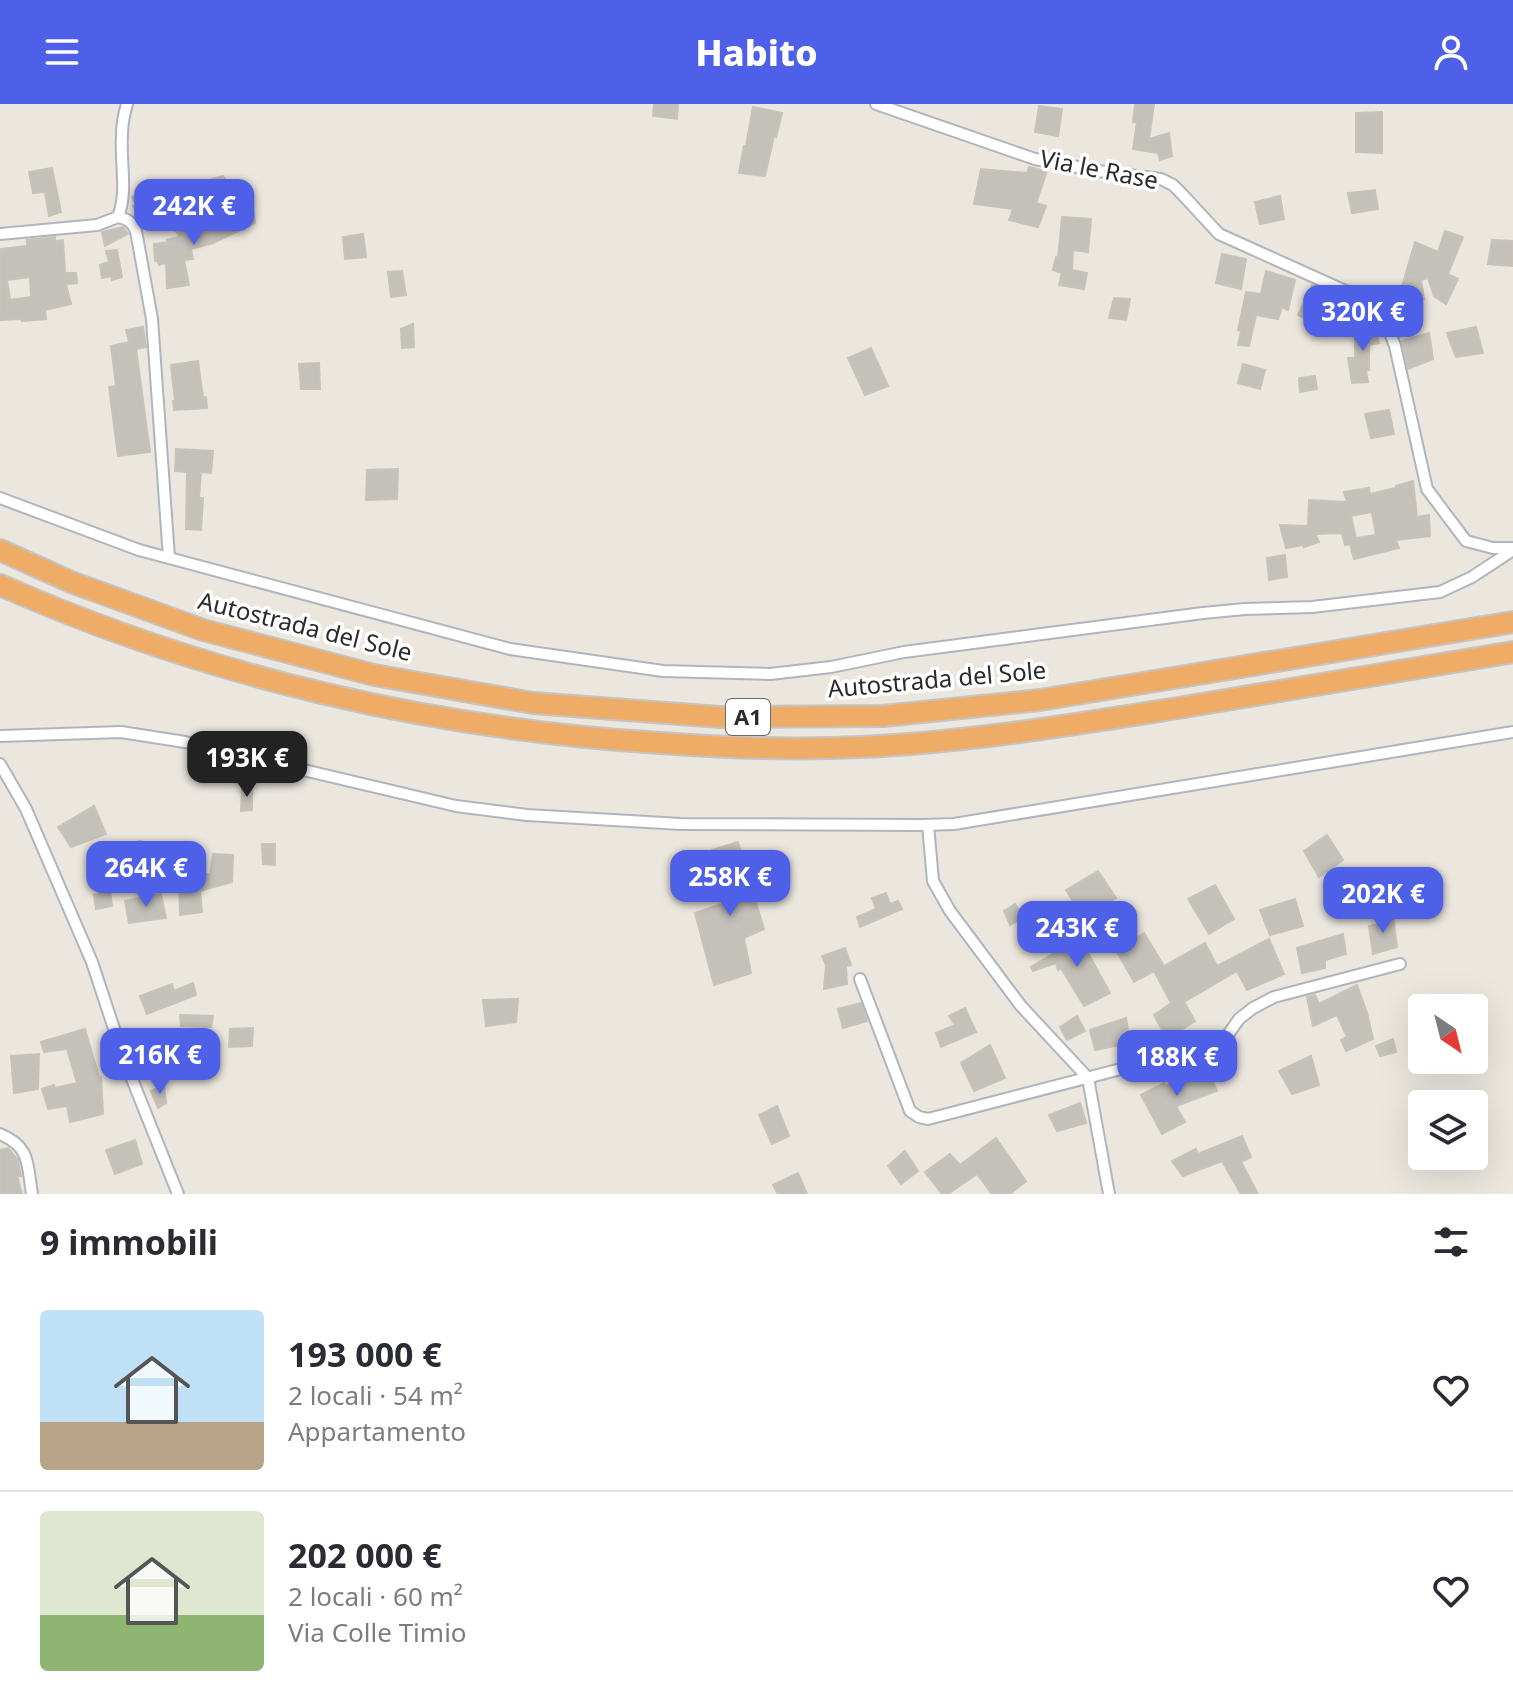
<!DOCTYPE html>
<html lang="it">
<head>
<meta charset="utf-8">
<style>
  body { margin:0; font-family:"Noto Sans",sans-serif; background:#f2f2f3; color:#2b2b33; height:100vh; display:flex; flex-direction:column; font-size:30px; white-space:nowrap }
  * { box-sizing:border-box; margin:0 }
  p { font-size:26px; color:#7c7c81 }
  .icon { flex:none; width:44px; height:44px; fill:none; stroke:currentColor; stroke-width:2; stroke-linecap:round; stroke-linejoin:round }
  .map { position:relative; height:1090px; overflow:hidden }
  .details { display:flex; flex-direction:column; background:#fff; flex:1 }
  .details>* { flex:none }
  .needle { width:52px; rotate:145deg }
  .controls { position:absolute; left:1408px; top:890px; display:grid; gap:16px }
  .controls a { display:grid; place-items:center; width:80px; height:80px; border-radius:8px; background:#fff; box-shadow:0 8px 32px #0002; font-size:40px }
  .price { position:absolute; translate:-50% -68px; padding:0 18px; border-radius:16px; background:#4f60e8; color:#fff; font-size:26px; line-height:52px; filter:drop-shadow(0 2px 4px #0008) }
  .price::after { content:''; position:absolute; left:50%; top:48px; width:24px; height:18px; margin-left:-12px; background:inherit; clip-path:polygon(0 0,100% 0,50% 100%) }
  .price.on { background:#222; color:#fff }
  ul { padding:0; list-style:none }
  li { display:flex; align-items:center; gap:24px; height:200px; padding:0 40px }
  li+li { border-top:2px solid #e1e1e2 }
  li span { display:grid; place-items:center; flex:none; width:224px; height:160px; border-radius:8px; color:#555 }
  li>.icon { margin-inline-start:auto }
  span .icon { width:96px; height:96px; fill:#fffc; stroke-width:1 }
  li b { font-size:34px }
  h2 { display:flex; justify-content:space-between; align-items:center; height:96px; padding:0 40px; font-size:34px }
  header { display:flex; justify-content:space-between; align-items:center; height:104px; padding:0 40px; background:#4f60e8; color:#fff; font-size:36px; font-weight:800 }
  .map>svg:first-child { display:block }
</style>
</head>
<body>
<header><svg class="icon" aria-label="menu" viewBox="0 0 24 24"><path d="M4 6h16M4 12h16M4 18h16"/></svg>Habito<svg class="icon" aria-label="person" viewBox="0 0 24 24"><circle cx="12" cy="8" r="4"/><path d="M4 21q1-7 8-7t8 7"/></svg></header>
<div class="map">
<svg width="1513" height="1090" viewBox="0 0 1513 1090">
  <rect width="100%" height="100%" fill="#ebe7df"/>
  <g fill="#c4c1ba" stroke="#c7c3b8" stroke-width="2" fill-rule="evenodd">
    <polygon points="654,0 678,0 677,15 653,12"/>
    <polygon points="1135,0 1154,0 1149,35 1169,29 1172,52 1160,56 1158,49 1133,45 1137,18 1133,18"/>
    <polygon points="1039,2 1062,5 1058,32 1035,28"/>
    <polygon points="753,3 782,9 776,33 774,32 765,72 739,69 744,42 746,42"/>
    <polygon points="1382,8 1382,49 1356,48 1356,9"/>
    <polygon points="1029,63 1047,67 1036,99 1046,102 1038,123 1009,116 1013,105 974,100 981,65 1027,69"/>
    <polygon points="52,64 61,108 49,112 45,88 33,89 29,68"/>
    <polygon points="223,72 235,88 226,112 203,92 212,75"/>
    <polygon points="190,84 196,92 144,122 143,119 143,122 141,119 142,118 133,102 136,100 132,93 144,86 155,103"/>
    <polygon points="1375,86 1378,105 1352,109 1348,89"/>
    <polygon points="1280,92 1284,115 1260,120 1255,98"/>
    <polygon points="253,106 255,119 213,139 191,145 193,155 184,156 189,181 167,184 166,159 159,161 158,157 155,157 154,140 168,138 167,136 179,133 176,127 190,124 192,129 219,123 218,120"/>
    <polygon points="1062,113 1091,115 1088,148 1073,146 1072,166 1087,169 1084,185 1059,181 1062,169 1053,166 1056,153 1058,154"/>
    <polygon points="123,123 128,130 105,142 102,128"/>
    <polygon points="1445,127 1463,133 1448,170 1458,175 1446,200 1434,192 1428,174 1421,176 1424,195 1412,191 1403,215 1391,211 1403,179 1415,138 1438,148"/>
    <polygon points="363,130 366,153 345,155 343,133"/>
    <path d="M55,133V137L63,136L65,169H76L77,179L66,180L71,200L45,206L46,215L22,217L21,215L0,216V145L27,142V136ZM30,173L31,193L10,196L7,176Z"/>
    <polygon points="1492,136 1513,137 1513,162 1488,160"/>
    <polygon points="117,146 122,173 112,176 111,172 102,174 100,161 109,158 106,147"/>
    <polygon points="1222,150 1246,155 1241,185 1216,179"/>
    <polygon points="402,167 406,191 391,193 388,168"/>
    <polygon points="1266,167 1295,176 1288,206 1282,203 1278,215 1256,211 1249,242 1238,241 1241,227 1238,226 1246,188 1261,190"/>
    <polygon points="1312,181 1335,191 1321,222 1298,211"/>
    <polygon points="1114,194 1130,195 1126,216 1109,214"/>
    <polygon points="1373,218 1379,239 1369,241 1369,266 1366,266 1368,278 1352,279 1348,254 1355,254 1355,233 1362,222"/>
    <polygon points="413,220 414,243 402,244 401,225"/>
    <polygon points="143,223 146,243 136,245 150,348 118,352 109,283 116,282 111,242 129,238 126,226"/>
    <polygon points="1476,223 1483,249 1456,253 1447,229"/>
    <polygon points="1429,229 1433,255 1408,265 1402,237"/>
    <polygon points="871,244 888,282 865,291 848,254"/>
    <polygon points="198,257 203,294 206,293 207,304 174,306 173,297 175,297 171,261"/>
    <polygon points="319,259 320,285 301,285 299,260"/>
    <polygon points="1243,260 1265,266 1260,285 1238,279"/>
    <polygon points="1315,272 1317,285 1300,288 1299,274"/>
    <polygon points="1389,306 1394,330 1371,334 1365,310"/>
    <polygon points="176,345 213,347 211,369 201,368 199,394 203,394 201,426 186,425 187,368 175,367"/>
    <polygon points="398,365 397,395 366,396 367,366"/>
    <path d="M1413,377L1417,413L1429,411L1430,432L1396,436L1399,444L1354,455L1350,440L1345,441L1342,429L1315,430L1319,438L1304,443L1303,441L1286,444L1280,421L1308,422L1309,396L1347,398L1344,388L1369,384L1370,390L1396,384V382ZM1372,408L1376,431L1356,434L1351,412Z"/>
    <polygon points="1285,451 1287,473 1269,476 1267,454"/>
    <polygon points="252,683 252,706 241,707 242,684"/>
    <polygon points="94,702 106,730 71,743 58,723"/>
    <polygon points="1327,731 1343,756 1319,773 1304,747"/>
    <polygon points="141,737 144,764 115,770 111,743"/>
    <polygon points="738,738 764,825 744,834 751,869 714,881 695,809 725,799 712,746"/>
    <polygon points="262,740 275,740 275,761 263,760"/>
    <polygon points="213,750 233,751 232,778 200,787 202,808 180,811 179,770 210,770"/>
    <polygon points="1098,767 1116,794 1083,812 1066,786"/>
    <polygon points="1215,781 1234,815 1209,830 1188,795"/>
    <polygon points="110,787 112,802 96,805 94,791"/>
    <polygon points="886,789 890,800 898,797 902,805 860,823 857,813 876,805 872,794"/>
    <polygon points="161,790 166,814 129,819 125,797"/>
    <polygon points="1295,795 1303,822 1270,831 1260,806"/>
    <polygon points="1015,800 1024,813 1010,821 1004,807"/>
    <polygon points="1393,812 1397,843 1373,850 1369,822 1378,820 1377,816"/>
    <polygon points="1076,827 1110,889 1084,902 1061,864 1058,866 1056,859 1033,867 1031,863 1059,846 1055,837"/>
    <polygon points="1144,829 1164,862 1205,839 1217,862 1269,835 1284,870 1247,886 1237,867 1184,898 1195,917 1167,935 1154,911 1171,899 1154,867 1134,878 1116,846"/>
    <polygon points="1343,830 1346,850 1325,856 1325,864 1302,869 1297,844"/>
    <polygon points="845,844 851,861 846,862 847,880 824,885 826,861 822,852"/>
    <polygon points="193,879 196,891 147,910 140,892 172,880 174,887"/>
    <polygon points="1357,881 1367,909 1373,935 1346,947 1341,936 1347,933 1337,911 1313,922 1307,893 1315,891 1319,900"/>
    <polygon points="518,895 516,918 486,922 483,896"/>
    <polygon points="861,899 867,917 843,924 838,905"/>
    <polygon points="965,904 976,928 941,943 936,929 955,921 949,912"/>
    <polygon points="180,911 213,912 211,923 181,922"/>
    <polygon points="1077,912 1085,927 1067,936 1060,923"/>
    <polygon points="1126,914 1130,939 1095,946 1090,926"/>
    <polygon points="253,924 252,942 229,943 230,925"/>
    <polygon points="85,925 99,973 101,973 103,1010 70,1018 67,1002 48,1005 42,985 54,981 55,984 77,979 67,945 44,948 41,938"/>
    <polygon points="1393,935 1396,948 1380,952 1376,942"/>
    <polygon points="990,941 1005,974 974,987 961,959"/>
    <polygon points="39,950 38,985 14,989 11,952"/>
    <polygon points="1311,952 1319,981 1292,990 1279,967"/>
    <polygon points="1206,963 1217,987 1176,1002 1185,1018 1162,1030 1141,991 1164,979 1166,982"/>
    <polygon points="164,981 166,999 158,1004 151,987"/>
    <polygon points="1080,999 1086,1019 1057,1027 1049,1011"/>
    <polygon points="777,1002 789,1032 772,1040 759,1011"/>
    <polygon points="1242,1032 1251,1053 1241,1058 1258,1090 1241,1090 1222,1057 1183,1072 1172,1057 1196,1045 1198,1050"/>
    <polygon points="996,1034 1026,1077 1010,1090 992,1090 977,1070 948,1090 942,1090 925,1068 950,1050 960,1061"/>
    <polygon points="135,1036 142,1060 115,1070 106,1046"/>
    <polygon points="8,1044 18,1056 21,1072 17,1072 22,1090 0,1090 0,1046"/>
    <polygon points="905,1047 918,1067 901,1080 888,1062"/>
    <polygon points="798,1069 807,1090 778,1090 773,1081"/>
  </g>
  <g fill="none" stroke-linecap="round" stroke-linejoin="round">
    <defs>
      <g id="minor">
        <polyline points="876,0 1035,55 1098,67 1161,75 1173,81 1182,90 1219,130 1352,190 1372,204 1388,223 1395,242 1427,385 1466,437 1493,444 1513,444"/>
        <path d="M118,113C128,115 132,118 136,127L152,215L169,454"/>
        <path d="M118,113C128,88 120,58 122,31C122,21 124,10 127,0"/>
        <polyline points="0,130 97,121 118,113"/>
        <polyline points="0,394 139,446 510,545 663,567 770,570 831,563 904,548 1203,509 1245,505 1312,503 1440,488 1472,473 1513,446"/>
        <polyline points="0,632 121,628 185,638 456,702 527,711 681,720 923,721 954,720 1513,628"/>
        <polyline points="0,660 26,705 92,858 124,955 178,1090"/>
        <polyline points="928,721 933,777 950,807 1021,902 1088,974 1109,1090"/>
        <polyline points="860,875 910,1007 919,1013 928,1015 1206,943 1225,935 1239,915 1253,904 1274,893 1400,860"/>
        <path d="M0,1030C31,1043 27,1060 32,1090"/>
      </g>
      <g id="motorway">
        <polyline points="0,446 71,478 203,526 374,571 533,599 720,613 883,612 1040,596 1513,518"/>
        <path d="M0,481C208,573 433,625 660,639C727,644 794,646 861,643C970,638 1077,620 1184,603C1294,585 1404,567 1513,548"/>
      </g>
    </defs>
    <use href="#minor" stroke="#b2b4bd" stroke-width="14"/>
    <use href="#motorway" stroke="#c4c4c4" stroke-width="24"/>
    <use href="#minor" stroke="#fff" stroke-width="10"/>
    <use href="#motorway" stroke="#eeac67" stroke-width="20"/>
  </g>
  <g text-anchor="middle" stroke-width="7" stroke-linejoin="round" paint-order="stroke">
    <rect fill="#fff" stroke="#6b6b6b" stroke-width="2" x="726" y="595" width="44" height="36" rx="6"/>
    <g font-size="22" font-weight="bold" fill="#2b2b2b">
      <text x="748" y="621">A1</text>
    </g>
    <g font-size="24" fill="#2b2b2b" stroke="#fff">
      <text transform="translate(1099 66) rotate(11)" y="8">Via le Rase</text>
      <text transform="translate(305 523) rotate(14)" y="8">Autostrada del Sole</text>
      <text transform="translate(937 576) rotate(-5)" y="8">Autostrada del Sole</text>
    </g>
  </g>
</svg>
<div class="controls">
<a><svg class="needle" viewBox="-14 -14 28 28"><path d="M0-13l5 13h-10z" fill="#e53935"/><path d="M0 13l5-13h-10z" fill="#7c7c81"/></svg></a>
<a><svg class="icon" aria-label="layers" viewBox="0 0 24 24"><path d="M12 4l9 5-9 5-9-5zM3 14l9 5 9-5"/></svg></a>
</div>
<b class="price" style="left:194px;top:143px">242K €</b>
<b class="price" style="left:1363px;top:249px">320K €</b>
<b class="price on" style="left:247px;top:695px">193K €</b>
<b class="price" style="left:146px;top:805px">264K €</b>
<b class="price" style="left:730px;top:814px">258K €</b>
<b class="price" style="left:1383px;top:831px">202K €</b>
<b class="price" style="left:1077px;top:865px">243K €</b>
<b class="price" style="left:160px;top:992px">216K €</b>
<b class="price" style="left:1177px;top:994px">188K €</b>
</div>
<section class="details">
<h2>9 immobili<svg class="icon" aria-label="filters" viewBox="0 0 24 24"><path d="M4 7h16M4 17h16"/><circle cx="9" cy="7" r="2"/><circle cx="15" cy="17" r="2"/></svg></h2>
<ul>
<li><span style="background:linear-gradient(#bfe0f5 70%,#b9a48a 0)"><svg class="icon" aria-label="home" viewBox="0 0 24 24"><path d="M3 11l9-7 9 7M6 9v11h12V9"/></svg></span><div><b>193 000 €</b><p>2 locali · 54 m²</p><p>Appartamento</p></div><svg class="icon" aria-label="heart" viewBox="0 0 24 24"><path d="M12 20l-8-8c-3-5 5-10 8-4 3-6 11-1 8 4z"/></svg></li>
<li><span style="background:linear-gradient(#dfe7d0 65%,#8fb573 0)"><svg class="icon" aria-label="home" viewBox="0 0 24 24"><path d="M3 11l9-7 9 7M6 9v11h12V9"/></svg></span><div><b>202 000 €</b><p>2 locali · 60 m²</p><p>Via Colle Timio</p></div><svg class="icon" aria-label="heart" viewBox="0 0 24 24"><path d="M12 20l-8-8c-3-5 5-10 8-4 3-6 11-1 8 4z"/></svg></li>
</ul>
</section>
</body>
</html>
